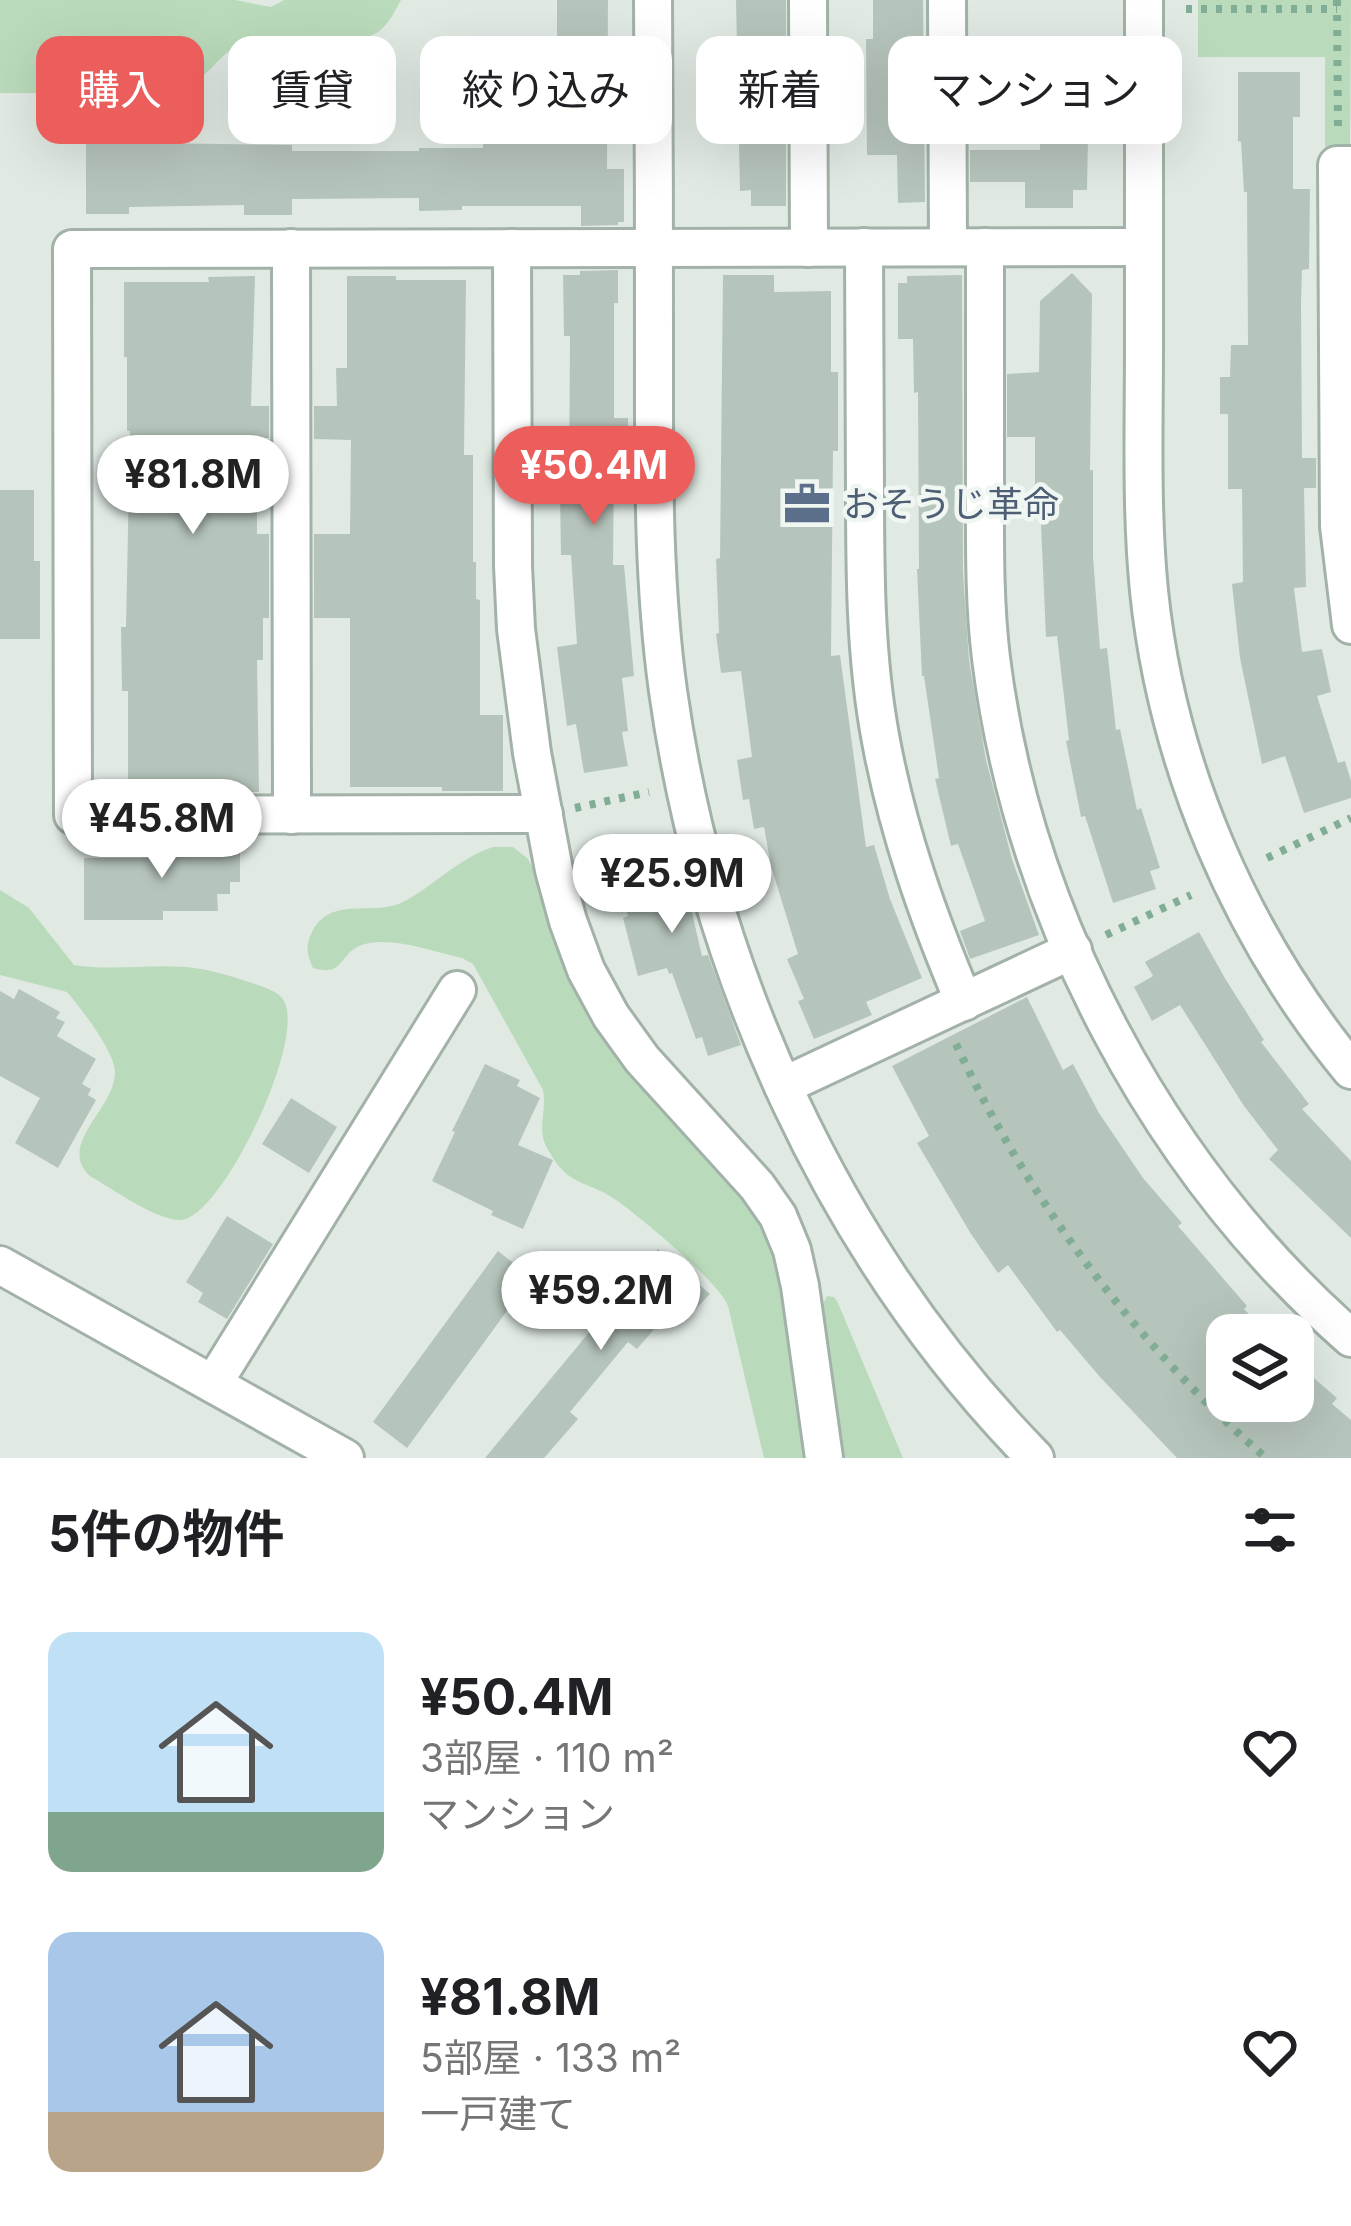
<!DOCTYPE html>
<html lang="ja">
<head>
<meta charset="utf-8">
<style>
  body { margin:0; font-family:Inter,"Noto Sans JP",sans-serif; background:#f6f6f6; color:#202124; height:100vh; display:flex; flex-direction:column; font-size:45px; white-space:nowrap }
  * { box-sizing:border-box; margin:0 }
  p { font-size:39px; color:#757577 }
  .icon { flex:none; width:66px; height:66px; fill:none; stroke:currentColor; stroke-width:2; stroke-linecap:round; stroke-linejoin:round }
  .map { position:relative; height:1458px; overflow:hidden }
  .drawer { display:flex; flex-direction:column; background:#fff; flex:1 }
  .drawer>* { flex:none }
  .guide { position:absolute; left:36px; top:36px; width:1281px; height:108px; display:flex; gap:24px }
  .tools { position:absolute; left:1206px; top:1314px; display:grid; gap:24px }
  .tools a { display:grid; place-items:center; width:108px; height:108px; border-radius:24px; background:#fff; box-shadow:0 12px 48px #0002; font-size:60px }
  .price { position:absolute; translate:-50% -102px; padding:0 27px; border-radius:42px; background:#fff; color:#222; font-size:39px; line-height:78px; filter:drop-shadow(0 3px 6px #0008) }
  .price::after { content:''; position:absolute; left:50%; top:72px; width:36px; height:27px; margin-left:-18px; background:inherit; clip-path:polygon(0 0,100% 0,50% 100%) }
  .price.on { background:#ec5e5c; color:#fff }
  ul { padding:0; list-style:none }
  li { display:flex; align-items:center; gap:36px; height:300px; padding:0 48px }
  li span { display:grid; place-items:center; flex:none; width:336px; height:240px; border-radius:24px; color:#555 }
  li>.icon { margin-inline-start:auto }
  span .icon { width:144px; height:144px; fill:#fffc; stroke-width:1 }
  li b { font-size:51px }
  h2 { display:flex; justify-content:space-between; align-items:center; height:144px; padding:0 48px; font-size:51px }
  .tag { padding:0 42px; border-radius:24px; background:#fff; box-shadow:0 12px 48px #0002; font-size:42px; line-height:108px }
  .tag.on { background:#ec5e5c; color:#fff }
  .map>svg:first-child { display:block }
</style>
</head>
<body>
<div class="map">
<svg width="1351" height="1458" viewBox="0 0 1351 1458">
  <rect width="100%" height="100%" fill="#e0eae3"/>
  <g fill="#badbbb">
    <path d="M0,0H235L271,7L284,0H401C395,11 389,24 378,32C358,46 280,40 253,40C215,48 210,86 171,93H0Z"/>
    <polygon points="1198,0 1351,0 1350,151 1325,150 1325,57 1198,57"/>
    <path d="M493,847H513L527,858L537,874L550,927L570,978L596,1026L627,1071L743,1197L762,1225L775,1256L782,1289L806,1458H764L728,1306C719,1282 643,1220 619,1202C586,1178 569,1190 546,1146C537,1129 547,1109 543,1090L473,964L462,958C434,952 386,934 359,946C338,956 344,977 313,968C307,954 305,946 312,932C331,894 374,918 405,901C436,884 459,858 493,847Z"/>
    <path d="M0,890L29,908L74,965C111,971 149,964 186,967C208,969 228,975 249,982C260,986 274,989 282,998C311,1032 222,1218 181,1220C157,1221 111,1188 90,1176C56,1145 115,1108 115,1073C116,1053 80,1007 67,992L0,975Z"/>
    <polygon points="827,1296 834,1297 838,1303 903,1458 842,1458 821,1308"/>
  </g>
  <g fill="#b6c5bc">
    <polygon points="557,0 608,0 607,169 624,169 624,222 618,222 618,225 581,226 581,206 462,206 462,210 419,211 419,198 292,199 292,215 244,215 244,205 129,207 129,214 86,214 86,142 292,145 292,151 419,151 419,148 483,148 483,117 557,118"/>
    <polygon points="736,0 786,0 786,206 751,206 751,190 740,191"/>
    <polygon points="873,0 923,0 925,202 898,203 897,155 867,155 866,39 873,39"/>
    <polygon points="1238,72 1300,72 1300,117 1293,117 1293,189 1310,189 1309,269 1302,270 1301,302 1302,458 1316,458 1316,488 1304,488 1306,587 1294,588 1302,652 1322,649 1331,692 1317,696 1338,763 1345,761 1351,781 1351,798 1304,813 1285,756 1262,764 1240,658 1232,584 1243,582 1242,489 1228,489 1228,414 1220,414 1220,377 1230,377 1231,345 1248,345 1247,192 1244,192 1241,142 1238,141"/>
    <polygon points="1089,85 1087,190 1073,190 1073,208 1025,208 1025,182 970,182 970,150 1040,150 1039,86"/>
    <polygon points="618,270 618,303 614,303 614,418 628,418 628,449 620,449 620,461 614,461 613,565 624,565 634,676 622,678 628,731 622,732 628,766 584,773 576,724 567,726 557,647 577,644 571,555 561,555 560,494 569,494 570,336 564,336 563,275 580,275 580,271"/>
    <polygon points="1072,273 1092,294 1090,470 1093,470 1093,557 1100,649 1107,648 1116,730 1120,729 1137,810 1141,808 1160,868 1150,871 1156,889 1113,903 1085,816 1081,817 1066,741 1069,740 1057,636 1046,637 1040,502 1035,502 1035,437 1007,437 1007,374 1039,372 1040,301"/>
    <polygon points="723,275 774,275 774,292 831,291 831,372 838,372 838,451 833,451 831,656 840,655 866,847 874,845 890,899 922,978 866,1002 872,1015 814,1039 798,1001 804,999 787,959 798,954 771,866 764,827 754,829 749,799 743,800 737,760 752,757 741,671 721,673 716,634 719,633 716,559 720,558"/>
    <polygon points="962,275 963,572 969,660 986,760 1012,859 1039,935 970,959 960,931 985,921 958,844 951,846 935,779 939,778 924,676 922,676 917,569 919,569 918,392 914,393 913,339 898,339 898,283 907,283 907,276"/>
    <polygon points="255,276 251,406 269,406 269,438 257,438 257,534 269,534 269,618 263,618 263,660 257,660 259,792 176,792 176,788 128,788 128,691 122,691 121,627 126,627 130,431 127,431 127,357 124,357 124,282 209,282 208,277"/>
    <polygon points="347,276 396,276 396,280 466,280 464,455 473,455 473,562 476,562 476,599 480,600 480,715 503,715 503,791 442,791 442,787 350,787 350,618 314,618 314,534 350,534 351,440 314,439 314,406 337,406 336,368 347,368"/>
    <polygon points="0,490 34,490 34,561 40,561 40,639 0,639"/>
    <polygon points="674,835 702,956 708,955 741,1045 708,1056 702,1037 696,1039 672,973 669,974 667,968 638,976 623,918 628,916 612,850"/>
    <polygon points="176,837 240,837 240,882 230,882 230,894 217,894 218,911 163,911 163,920 84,920 84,858 176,858"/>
    <polygon points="1199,932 1226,980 1264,1040 1261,1042 1309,1104 1302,1109 1351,1161 1351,1238 1269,1159 1278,1150 1244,1106 1180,1005 1152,1021 1134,987 1153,976 1145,962"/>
    <polygon points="19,989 60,1012 56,1018 65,1022 57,1036 96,1059 82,1084 91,1089 88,1095 96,1100 58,1168 15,1143 40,1098 0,1076 0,991 14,999"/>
    <polygon points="1027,997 1063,1070 1073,1064 1099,1113 1143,1178 1182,1223 1178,1226 1247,1306 1244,1309 1269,1335 1227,1335 1227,1401 1293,1401 1293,1360 1337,1398 1332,1404 1351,1420 1351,1458 1177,1458 1100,1377 1060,1330 1057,1332 1008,1265 998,1273 971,1234 917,1143 929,1136 892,1066"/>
    <polygon points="485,1064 520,1080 517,1086 540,1098 518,1145 553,1160 523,1229 491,1215 493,1211 432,1181 455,1132 452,1131"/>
    <polygon points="291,1098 337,1127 309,1173 262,1144"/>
    <polygon points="227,1216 273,1244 227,1319 198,1302 203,1293 186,1282"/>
    <polygon points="658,1249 710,1294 689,1316 675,1305 637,1349 628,1342 570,1412 578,1419 544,1458 485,1458 601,1318 595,1313 625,1277 630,1281"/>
    <polygon points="498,1251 530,1276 513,1299 515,1300 407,1448 373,1422"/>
  </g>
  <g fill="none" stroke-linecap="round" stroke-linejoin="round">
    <defs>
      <g id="minor">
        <path d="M653,0C654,121 654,243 654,364C654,473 653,582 668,691C708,974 834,1253 1035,1458"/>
        <polyline points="808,0 809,248"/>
        <polyline points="947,0 948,247"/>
        <path d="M1144,0C1144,115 1144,230 1144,345C1144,427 1141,510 1149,591C1167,765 1240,935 1351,1070"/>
        <polyline points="1351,165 1337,165 1339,526 1351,625"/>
        <path d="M864,247C864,327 864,406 865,485C865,571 865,657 881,741C898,832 928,917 964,1002"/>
        <path d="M985,247C985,327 985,406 985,485C985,542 984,601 991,658C1023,915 1157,1167 1351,1338"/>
        <polyline points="291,248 292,815"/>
        <polyline points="512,248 513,566 516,629 532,753 554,870 568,921 586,970 611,1016 642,1059 757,1186 778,1216 792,1250 800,1286 824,1458"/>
        <polyline points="544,814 73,815 72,249 1144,247"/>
        <polyline points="783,1086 1073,950"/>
        <polyline points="0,1265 345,1458"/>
        <polyline points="213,1384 457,990"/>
      </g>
    </defs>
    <use href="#minor" stroke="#a3b2a9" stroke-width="42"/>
    <g stroke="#82ad95" stroke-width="8" stroke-dasharray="6 9" stroke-linecap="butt">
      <polyline points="1337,0 1338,130"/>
      <polyline points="1186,9 1337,9"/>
      <polyline points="575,808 649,792"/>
      <polyline points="1267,858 1351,818"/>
      <polyline points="1106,935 1191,895"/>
      <path d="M956,1044C1028,1200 1136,1345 1266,1458"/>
    </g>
    <use href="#minor" stroke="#fff" stroke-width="36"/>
  </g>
  <defs>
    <symbol id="office-bare" viewBox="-9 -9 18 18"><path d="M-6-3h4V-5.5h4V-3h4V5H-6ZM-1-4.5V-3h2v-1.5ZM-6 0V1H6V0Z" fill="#5c6f8a" stroke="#f0f7f2" stroke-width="2.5" paint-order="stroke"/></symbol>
  </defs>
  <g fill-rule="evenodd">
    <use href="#office-bare" x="774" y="471" width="66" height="66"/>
  </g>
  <g text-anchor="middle" stroke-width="9" stroke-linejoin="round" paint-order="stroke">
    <g font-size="36" fill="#4e5e75" stroke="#f0f7f2" text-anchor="start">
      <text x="843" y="517">おそうじ革命</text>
    </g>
  </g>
</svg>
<div class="tools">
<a><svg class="icon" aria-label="layers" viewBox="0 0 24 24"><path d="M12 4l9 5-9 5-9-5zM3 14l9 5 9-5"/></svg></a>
</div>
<b class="price on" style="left:594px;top:528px">¥50.4M</b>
<b class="price" style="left:193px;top:537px">¥81.8M</b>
<b class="price" style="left:162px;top:881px">¥45.8M</b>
<b class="price" style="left:672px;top:936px">¥25.9M</b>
<b class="price" style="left:601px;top:1353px">¥59.2M</b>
<div class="guide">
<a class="tag on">購入</a>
<a class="tag">賃貸</a>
<a class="tag">絞り込み</a>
<a class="tag">新着</a>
<a class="tag">マンション</a>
</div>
</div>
<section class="drawer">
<h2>5件の物件<svg class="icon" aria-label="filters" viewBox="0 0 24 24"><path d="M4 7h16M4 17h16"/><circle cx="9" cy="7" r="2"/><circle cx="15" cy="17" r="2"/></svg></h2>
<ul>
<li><span style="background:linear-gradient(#bfe0f5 75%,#7fa58c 0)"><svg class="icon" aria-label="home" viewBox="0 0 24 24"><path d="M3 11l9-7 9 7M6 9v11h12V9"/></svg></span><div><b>¥50.4M</b><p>3部屋 · 110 m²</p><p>マンション</p></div><svg class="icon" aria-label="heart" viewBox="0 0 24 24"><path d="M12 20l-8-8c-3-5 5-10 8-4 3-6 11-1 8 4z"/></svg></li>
<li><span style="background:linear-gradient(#a9c7e8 75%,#b9a48a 0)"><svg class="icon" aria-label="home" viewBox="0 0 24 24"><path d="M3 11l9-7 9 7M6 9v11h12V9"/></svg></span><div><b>¥81.8M</b><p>5部屋 · 133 m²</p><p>一戸建て</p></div><svg class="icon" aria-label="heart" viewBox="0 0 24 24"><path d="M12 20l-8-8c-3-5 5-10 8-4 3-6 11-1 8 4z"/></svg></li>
</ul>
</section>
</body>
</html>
